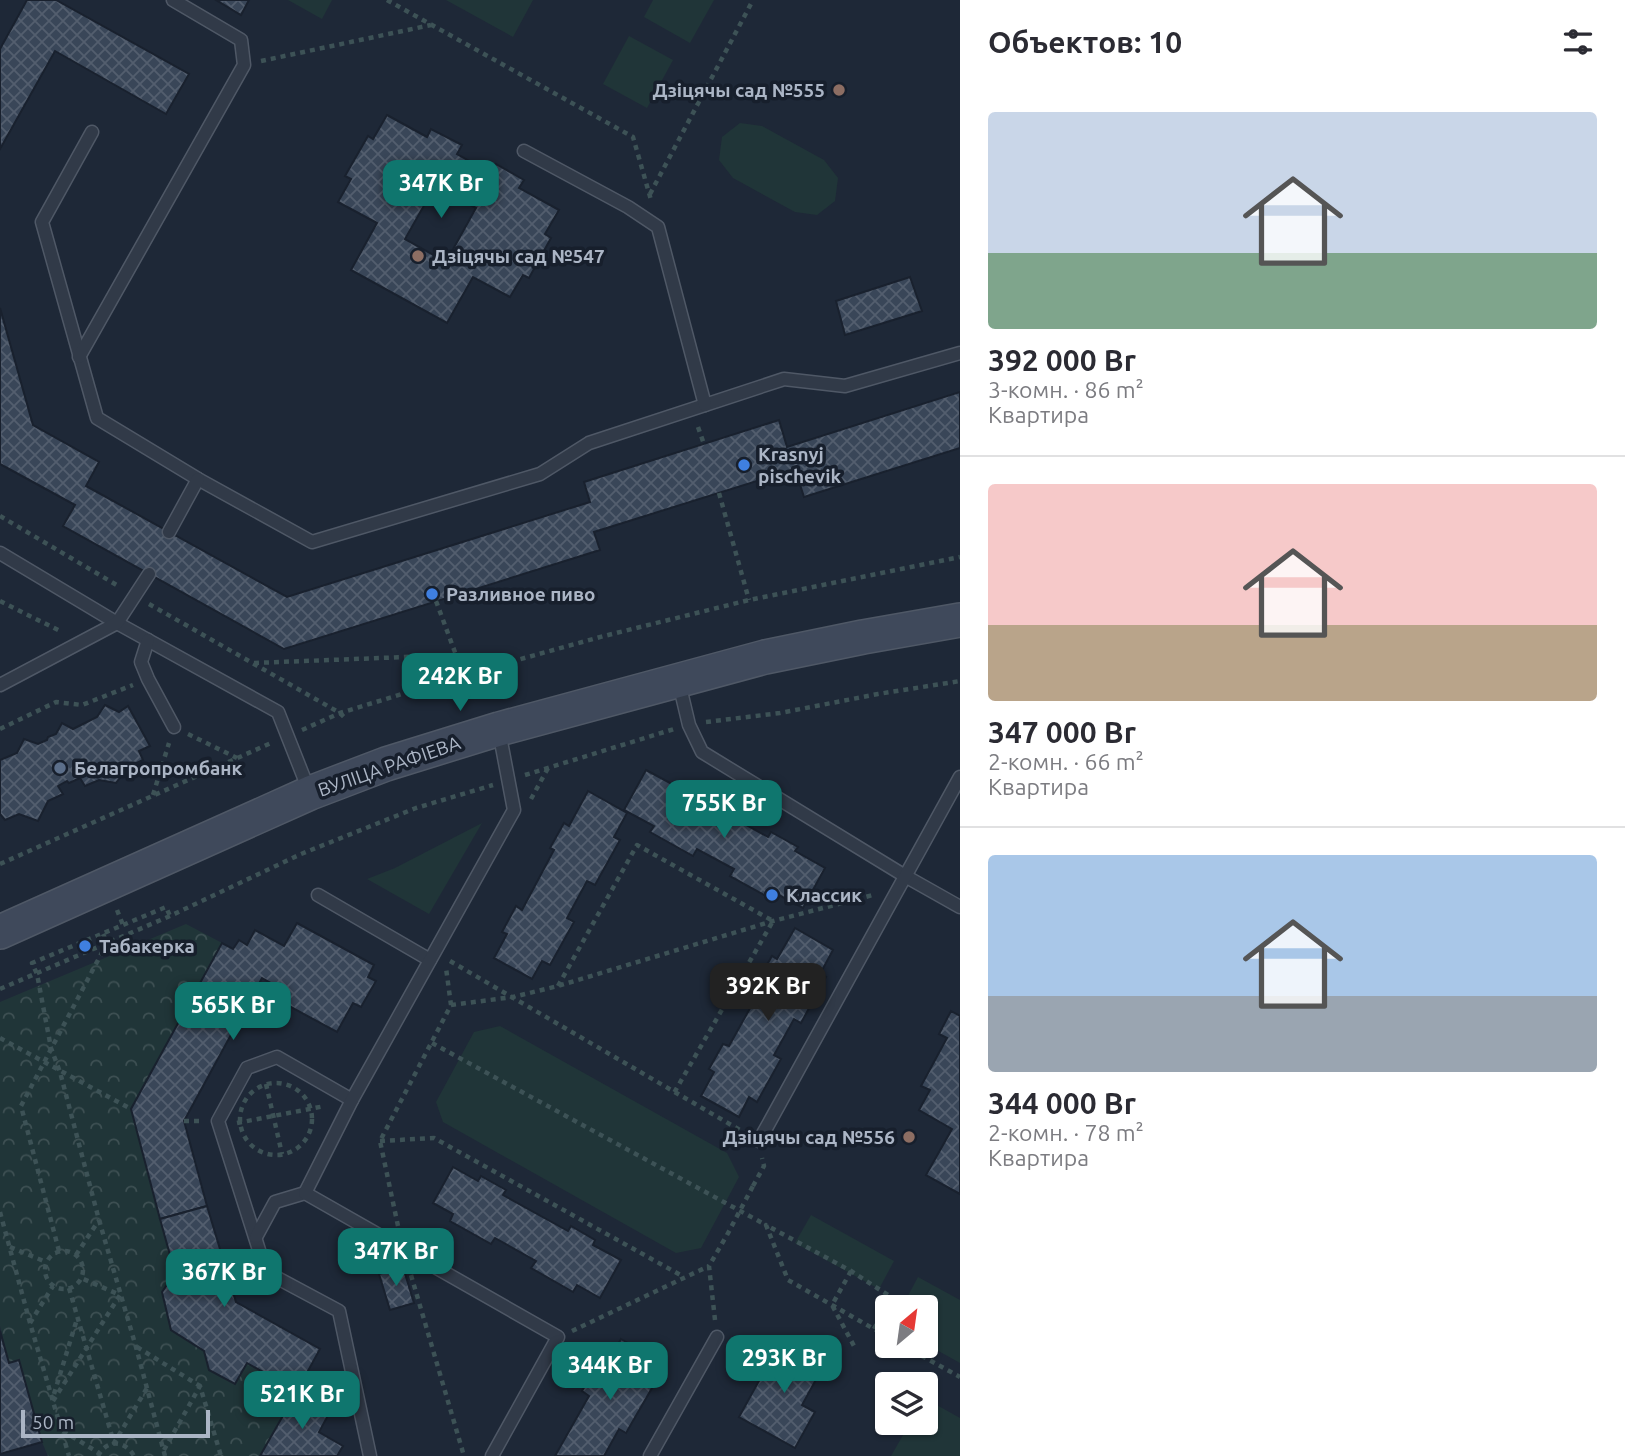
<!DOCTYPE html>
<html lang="ru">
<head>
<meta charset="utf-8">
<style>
  body { margin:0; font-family:Ubuntu,sans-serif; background:#f2f2f3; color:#2b2b33; height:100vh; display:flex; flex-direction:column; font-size:26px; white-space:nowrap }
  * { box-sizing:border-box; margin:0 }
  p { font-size:23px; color:#7c7c81 }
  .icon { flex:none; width:38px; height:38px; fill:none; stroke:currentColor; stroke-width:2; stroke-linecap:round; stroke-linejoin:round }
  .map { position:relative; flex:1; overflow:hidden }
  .sheet { display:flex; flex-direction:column; background:#fff; width:665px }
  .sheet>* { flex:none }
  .needle { width:46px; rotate:29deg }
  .controls { position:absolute; left:875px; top:1295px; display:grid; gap:14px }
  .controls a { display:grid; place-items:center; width:63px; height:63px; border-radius:7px; background:#fff; box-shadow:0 2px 5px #0004; font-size:35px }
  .scale { position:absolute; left:21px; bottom:18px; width:189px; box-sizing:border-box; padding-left:7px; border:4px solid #abb5c5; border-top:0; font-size:19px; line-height:24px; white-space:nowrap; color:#abb5c5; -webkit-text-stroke:5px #171f2c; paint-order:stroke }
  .price { position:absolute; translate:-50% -60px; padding:0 16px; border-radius:14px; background:#0f766e; color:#fff; font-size:23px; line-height:46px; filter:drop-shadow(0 2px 4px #0008) }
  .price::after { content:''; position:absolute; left:50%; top:42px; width:21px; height:16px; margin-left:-10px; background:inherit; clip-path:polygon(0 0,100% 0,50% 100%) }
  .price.active { background:#222; color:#fff }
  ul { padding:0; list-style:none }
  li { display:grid; align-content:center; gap:14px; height:371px; padding:0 28px }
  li+li { border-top:2px solid #e1e1e2 }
  li span { display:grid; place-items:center; height:217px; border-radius:7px; color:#555 }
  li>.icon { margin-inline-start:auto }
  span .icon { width:126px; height:126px; fill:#fffc; stroke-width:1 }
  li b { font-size:30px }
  h2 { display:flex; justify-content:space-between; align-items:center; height:84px; padding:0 28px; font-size:30px }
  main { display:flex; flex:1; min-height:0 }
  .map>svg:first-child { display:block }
</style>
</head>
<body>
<main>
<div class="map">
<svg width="960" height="1456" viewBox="0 0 960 1456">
  <defs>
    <pattern id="forest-crowns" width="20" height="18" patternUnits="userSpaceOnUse" patternTransform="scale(1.75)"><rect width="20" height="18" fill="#203538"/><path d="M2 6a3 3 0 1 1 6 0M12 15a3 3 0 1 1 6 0" fill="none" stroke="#3e5053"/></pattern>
    <pattern id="building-cross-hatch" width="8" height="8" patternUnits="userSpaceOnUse" patternTransform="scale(1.75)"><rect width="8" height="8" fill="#394658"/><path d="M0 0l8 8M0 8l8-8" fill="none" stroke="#535e6e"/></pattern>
  </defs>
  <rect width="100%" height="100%" fill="#1e2837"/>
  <g fill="#203538">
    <polygon points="288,0 332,0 322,19"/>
    <polygon points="446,0 533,0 513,37"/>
    <polygon points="653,0 714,0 690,43 644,17"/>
    <polygon points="629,36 673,60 647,108 603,84"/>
    <polygon points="740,123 762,126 824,160 838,178 835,201 817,215 795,212 733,178 719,160 722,137"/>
    <polygon points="482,823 429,914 367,879 395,868"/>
    <polygon points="500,1026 727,1153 739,1177 701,1248 676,1253 443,1122 436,1102 474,1032"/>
    <polygon points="811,1215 894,1261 879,1289 795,1243"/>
    <polygon points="918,1277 960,1300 960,1363 926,1344 926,1307 902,1307"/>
    <polygon points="926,1399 960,1418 960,1456 891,1456 910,1423 926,1423"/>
  </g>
  <polygon fill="url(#forest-crowns)" points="186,924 222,943 131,1109 175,1273 162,1292 171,1330 204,1351 209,1370 235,1384 247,1363 297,1391 260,1456 48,1456 42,1442 19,1360 9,1363 0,1326 0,1002"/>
  <g fill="url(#building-cross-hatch)" stroke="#19212e" stroke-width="2" fill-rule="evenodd">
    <polygon points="27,0 56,0 189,74 166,114 55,51 0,149 0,49"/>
    <polygon points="216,0 249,0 241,15"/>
    <path d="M387,115L427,137L431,129L462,145L457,154L491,173L496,164L524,180L519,188L559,210L545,234L551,238L529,278L523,275L510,297L473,277L447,323L351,270L377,223L338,202L351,179L345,176L368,136L373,139ZM435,186L476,208L446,262L405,239Z"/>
    <polygon points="910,277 922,311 845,335 836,301"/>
    <polygon points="0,308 33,425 99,462 86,486 287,597 590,502 584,482 779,420 787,447 960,392 960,448 804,497 795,469 594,532 600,550 284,649 63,526 75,505 0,464"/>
    <polygon points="105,705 119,712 128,706 150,746 139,751 143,760 128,767 116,783 99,780 85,786 80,778 69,783 67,781 58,786 63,794 48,801 38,821 19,814 5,820 0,814 0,760 17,753 24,739 38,744 47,740 48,737 56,734 62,723 73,729 97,717"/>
    <polygon points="646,770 681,789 684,784 709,798 707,803 768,837 771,832 798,847 795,851 825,868 803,908 779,895 775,901 730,876 734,869 697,849 693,856 650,832 654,826 624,810"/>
    <polygon points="588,791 627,813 614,837 620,840 595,885 587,881 567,918 574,922 550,965 542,961 532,979 494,958 507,934 502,932 516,906 522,910 554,850 550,848 564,823 569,826"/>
    <polygon points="297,923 374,965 368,977 376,981 361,1007 353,1003 337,1032 278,1000 283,990 262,978 184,1121 207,1206 160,1219 131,1109 222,943 233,949 239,940 247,945 255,930 284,946"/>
    <polygon points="795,928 833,950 820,974 826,977 801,1023 794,1019 774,1055 781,1059 757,1102 749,1097 739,1117 701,1096 714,1072 709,1069 723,1044 729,1046 763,985 757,982 772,956 777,959"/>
    <polygon points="951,1011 960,1016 960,1194 926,1175 952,1129 919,1110 930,1090 921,1086 947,1038 939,1034"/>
    <polygon points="453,1167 478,1181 481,1176 506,1190 503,1195 568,1231 571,1226 595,1240 593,1245 621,1260 600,1298 577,1285 573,1292 531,1268 536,1261 495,1238 491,1244 450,1221 453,1214 433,1203"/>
    <polygon points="207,1206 236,1302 320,1349 297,1391 247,1363 235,1384 209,1370 204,1351 171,1330 162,1292 175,1273 160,1219"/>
    <polygon points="403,1267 414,1303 390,1310 379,1274"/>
    <polygon points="0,1331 9,1363 19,1360 42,1442 0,1454"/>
    <polygon points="621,1339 659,1361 645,1384 652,1388 626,1433 619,1429 604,1456 555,1456 589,1396 582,1391 599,1361 607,1365"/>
    <polygon points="781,1341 824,1365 802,1405 815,1412 795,1448 739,1417"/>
    <polygon points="297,1391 332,1408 319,1432 343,1446 337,1456 260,1456"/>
  </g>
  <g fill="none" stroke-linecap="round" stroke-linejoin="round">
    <defs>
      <g id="service">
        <polyline points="92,132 42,222 97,418 198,479 312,542 540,474 589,443 784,379 845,386 960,353"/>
        <polyline points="524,151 628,207 658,227 705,405"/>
        <polyline points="79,357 244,65 241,40 173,0"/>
        <polyline points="169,532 198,479"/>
        <polyline points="0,553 117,623 278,712 310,793"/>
        <polyline points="148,640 141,662 148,679 174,727"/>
        <polyline points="679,683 689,725 702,752 905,876 960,907"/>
        <polyline points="0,685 117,623 149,574"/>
        <polyline points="318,895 430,960"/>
        <polyline points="352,1100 277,1057 247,1068 218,1121 266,1272 339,1311 370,1456"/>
        <polyline points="759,1141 960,777"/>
        <polyline points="256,1237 275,1202 305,1193"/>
        <polyline points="492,1456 558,1337 305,1193 352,1100 514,810 499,731"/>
        <polyline points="650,1456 717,1337"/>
      </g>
      <polyline id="secondary" points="0,932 310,793 386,764 499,729 765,657 863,637 960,620"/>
    </defs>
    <use href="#service" stroke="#4f5866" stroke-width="15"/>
    <use href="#secondary" stroke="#4f5866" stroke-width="36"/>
    <g stroke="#3d5256" stroke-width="4.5" stroke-dasharray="5 5" stroke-linecap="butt">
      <polyline points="387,0 633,137 651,200"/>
      <polyline points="261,61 431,25"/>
      <polyline points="650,194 753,0"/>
      <polyline points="698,427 704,444"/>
      <polyline points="719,493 749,600"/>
      <polyline points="0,516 120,587"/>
      <polyline points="0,601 62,632"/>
      <polyline points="436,601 456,655 462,676"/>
      <polyline points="149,604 340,713 344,717"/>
      <polyline points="254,663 456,655"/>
      <polyline points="706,722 780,713 878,694 960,681"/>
      <polyline points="0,729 56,702 82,705 133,685"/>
      <polyline points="302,730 340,713 474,672 604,636 749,600 960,557"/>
      <polyline points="188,734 237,758"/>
      <polyline points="525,775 674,729"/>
      <polyline points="153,795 169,743"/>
      <polyline points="531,799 548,768"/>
      <polyline points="0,864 271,743"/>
      <polyline points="117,910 123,925"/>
      <polyline points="450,961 745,1133"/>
      <polyline points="558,986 637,845 773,921 674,1093"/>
      <polyline points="0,989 170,916 301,854 416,808 493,785"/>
      <polyline points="451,1005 513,997 558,986 773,921 873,895"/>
      <polyline points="0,1038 131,1109"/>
      <polyline points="432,1043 766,1225"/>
      <circle cx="276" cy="1119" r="36"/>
      <polyline points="266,1084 282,1154"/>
      <polyline points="184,1121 200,1121"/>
      <polyline points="237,1123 325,1106"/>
      <polyline points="380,1141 434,1138 684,1277"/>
      <polyline points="753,1186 764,1166 762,1158"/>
      <polyline points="0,1212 30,1323 69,1456"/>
      <polyline points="398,1226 380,1141 451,1005 446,968"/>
      <polyline points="10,1247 46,1262"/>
      <circle cx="64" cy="1270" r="19"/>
      <polyline points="59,1251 21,1106 107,943 103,934"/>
      <polyline points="76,1255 99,1220"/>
      <polyline points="851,1271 832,1305 854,1346"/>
      <polyline points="411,1275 464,1456"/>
      <polyline points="69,1288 114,1443 147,1388"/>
      <polyline points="715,1320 709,1266 727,1235"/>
      <polyline points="30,1323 53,1286"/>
      <polyline points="874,1329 891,1297 851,1271 766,1225 788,1280 874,1329 887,1336"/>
      <polyline points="572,1331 709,1266"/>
      <polyline points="904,1346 960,1377"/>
      <polyline points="137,1347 200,1386"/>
      <polyline points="54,1394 77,1319"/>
      <polyline points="53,1401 120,1295 81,1278"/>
      <polyline points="63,1431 99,1453"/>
      <polyline points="164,1450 200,1386 221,1456"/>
      <path d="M98,1456C107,1439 125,1440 134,1456"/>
      <polyline points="165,1456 136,1347 99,1220 60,1072 51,1048 37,974 32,963 166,907 170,916"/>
    </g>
    <use href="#service" stroke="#313a48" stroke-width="12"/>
    <use href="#secondary" stroke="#3f495b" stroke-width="33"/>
    <polyline stroke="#3d5256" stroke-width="4.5" stroke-dasharray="5 5" stroke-linecap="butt" points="727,1235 753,1186"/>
  </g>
  <g fill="#8d6e63" stroke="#171f2c" stroke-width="2.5">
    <circle cx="839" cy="90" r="7"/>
    <circle cx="418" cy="256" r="7"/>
    <circle cx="909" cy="1137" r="7"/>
  </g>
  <g fill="#3f7fe0" stroke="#171f2c" stroke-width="2.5">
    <circle cx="744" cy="465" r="7"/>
    <circle cx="432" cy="594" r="7"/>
    <circle cx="772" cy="895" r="7"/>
    <circle cx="85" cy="946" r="7"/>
  </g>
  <circle fill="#5c6f8a" stroke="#171f2c" stroke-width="2.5" cx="60" cy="768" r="7"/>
  <g text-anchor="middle" stroke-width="7" stroke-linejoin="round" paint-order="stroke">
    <g font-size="19" font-weight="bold" fill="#abb5c5" stroke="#171f2c" text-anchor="start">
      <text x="825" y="97" text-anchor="end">Дзіцячы сад №555</text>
      <text x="432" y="263">Дзіцячы сад №547</text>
      <text x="758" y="461">Krasnyj<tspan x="758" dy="22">pischevik</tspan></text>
      <text x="446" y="601">Разливное пиво</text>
      <text x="74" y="775">Белагропромбанк</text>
      <text x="786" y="902">Классик</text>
      <text x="99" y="953">Табакерка</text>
      <text x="895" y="1144" text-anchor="end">Дзіцячы сад №556</text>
    </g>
    <g font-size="19" fill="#abb5c5" stroke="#171f2c">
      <text transform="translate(389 766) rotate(-19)" y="7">ВУЛІЦА РАФІЕВА</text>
    </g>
  </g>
</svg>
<div class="controls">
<a><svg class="needle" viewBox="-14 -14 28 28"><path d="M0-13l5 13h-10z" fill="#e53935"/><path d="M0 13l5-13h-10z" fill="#7c7c81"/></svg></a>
<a><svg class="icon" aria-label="layers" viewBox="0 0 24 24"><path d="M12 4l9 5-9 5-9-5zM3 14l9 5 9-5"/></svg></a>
</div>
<div class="scale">50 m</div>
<b class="price" style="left:441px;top:220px">347K Br</b>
<b class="price" style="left:460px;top:713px">242K Br</b>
<b class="price" style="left:724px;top:840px">755K Br</b>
<b class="price active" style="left:768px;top:1023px">392K Br</b>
<b class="price" style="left:233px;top:1042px">565K Br</b>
<b class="price" style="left:396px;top:1288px">347K Br</b>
<b class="price" style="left:224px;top:1309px">367K Br</b>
<b class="price" style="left:784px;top:1395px">293K Br</b>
<b class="price" style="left:610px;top:1402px">344K Br</b>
<b class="price" style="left:302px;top:1431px">521K Br</b>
</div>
<section class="sheet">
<h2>Объектов: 10<svg class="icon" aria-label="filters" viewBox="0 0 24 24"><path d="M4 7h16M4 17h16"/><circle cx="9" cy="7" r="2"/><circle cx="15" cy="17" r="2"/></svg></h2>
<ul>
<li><span style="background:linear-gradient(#c9d6e8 65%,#7fa58c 0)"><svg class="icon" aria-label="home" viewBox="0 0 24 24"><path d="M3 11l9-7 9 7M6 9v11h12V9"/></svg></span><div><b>392 000 Br</b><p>3-комн. · 86 m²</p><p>Квартира</p></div></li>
<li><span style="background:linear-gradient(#f6c9c9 65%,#b9a48a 0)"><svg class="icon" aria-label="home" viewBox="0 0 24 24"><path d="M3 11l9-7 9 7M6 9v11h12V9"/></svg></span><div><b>347 000 Br</b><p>2-комн. · 66 m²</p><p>Квартира</p></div></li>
<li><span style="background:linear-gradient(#a9c7e8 65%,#9aa5b1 0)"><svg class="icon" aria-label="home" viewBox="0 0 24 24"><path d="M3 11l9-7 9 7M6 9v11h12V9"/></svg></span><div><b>344 000 Br</b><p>2-комн. · 78 m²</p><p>Квартира</p></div></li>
</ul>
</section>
</main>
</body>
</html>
